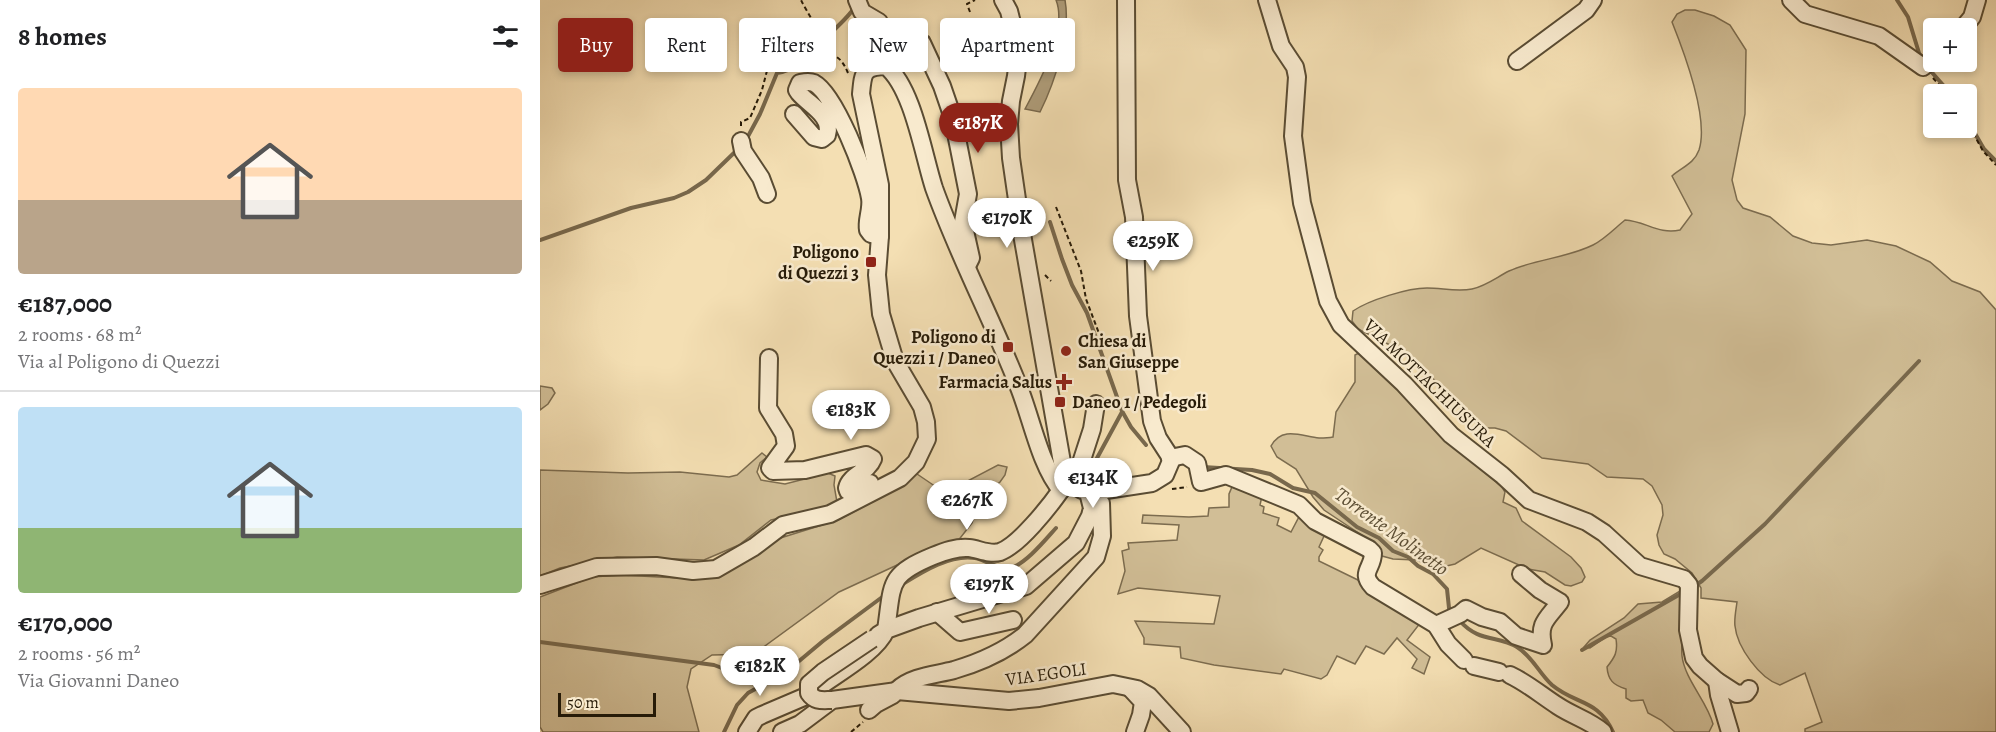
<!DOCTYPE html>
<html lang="en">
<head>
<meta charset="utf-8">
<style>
  body { margin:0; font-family:Alegreya,serif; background:#f2f2f2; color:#202124; height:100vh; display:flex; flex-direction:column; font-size:22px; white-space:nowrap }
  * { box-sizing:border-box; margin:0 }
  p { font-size:20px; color:#757577 }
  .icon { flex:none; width:33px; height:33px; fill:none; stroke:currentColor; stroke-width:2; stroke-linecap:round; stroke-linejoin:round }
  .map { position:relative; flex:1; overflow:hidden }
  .details { display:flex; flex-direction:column; background:#fff; width:540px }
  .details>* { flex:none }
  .banner { position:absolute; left:18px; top:18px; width:570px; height:54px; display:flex; gap:12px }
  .tools { position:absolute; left:1383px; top:18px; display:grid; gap:12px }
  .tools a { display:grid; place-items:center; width:54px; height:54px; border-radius:6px; background:#fff; box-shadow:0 3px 9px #0003; font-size:30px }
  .scale { position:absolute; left:18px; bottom:15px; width:98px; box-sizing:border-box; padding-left:6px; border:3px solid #271b08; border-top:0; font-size:16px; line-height:21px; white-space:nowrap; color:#271b08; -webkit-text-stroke:4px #f8eace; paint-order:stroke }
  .price { position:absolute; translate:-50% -51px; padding:0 14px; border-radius:21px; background:#fff; color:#222; font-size:20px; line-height:39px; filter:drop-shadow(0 2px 3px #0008) }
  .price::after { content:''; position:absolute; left:50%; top:36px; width:18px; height:14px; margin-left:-9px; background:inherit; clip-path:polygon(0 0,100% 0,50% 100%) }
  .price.selected { background:#8f2418; color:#fff }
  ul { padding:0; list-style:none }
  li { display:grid; align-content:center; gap:12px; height:318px; padding:0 18px }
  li+li { border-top:2px solid #e0e0e0 }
  li span { display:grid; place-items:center; height:186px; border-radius:6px; color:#555 }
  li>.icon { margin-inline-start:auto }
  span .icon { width:108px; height:108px; fill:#fffc; stroke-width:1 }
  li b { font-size:26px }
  h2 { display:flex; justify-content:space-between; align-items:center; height:72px; padding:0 18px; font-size:26px }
  .pill { padding:0 21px; border-radius:6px; background:#fff; box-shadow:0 3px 9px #0003; font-size:21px; line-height:54px }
  .pill.selected { background:#8f2418; color:#fff }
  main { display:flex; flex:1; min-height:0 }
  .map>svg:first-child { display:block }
</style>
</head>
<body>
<main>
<section class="details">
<h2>8 homes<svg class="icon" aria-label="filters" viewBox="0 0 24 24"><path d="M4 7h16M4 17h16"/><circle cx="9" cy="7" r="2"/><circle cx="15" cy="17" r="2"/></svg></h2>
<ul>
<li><span style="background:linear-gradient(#ffd9b3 60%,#b9a48a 0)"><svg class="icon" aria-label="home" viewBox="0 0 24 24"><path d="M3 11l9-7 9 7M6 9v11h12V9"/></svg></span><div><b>€187,000</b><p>2 rooms · 68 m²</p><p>Via al Poligono di Quezzi</p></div></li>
<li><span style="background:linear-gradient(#bfe0f5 65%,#8fb573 0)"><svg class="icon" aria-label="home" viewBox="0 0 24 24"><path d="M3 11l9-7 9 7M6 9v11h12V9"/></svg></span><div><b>€170,000</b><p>2 rooms · 56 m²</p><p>Via Giovanni Daneo</p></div></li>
</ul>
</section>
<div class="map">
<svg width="1456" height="732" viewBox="0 0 1456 732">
  <rect width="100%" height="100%" fill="#f4dfb3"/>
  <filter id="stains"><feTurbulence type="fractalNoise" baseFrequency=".00333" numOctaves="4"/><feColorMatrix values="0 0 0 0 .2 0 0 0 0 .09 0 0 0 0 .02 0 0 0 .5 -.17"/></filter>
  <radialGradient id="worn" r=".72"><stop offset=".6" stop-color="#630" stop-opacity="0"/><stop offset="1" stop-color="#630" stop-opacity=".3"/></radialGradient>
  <g fill="#d1be96" stroke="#7c6c4f" stroke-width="1.5">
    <path d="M1145,10H1155L1174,16L1190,25L1206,50L1205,114L1192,180L1197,200L1203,208L1230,217L1253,236L1272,243L1291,245L1327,240L1356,246L1390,262L1412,281L1440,292L1456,310V732H1265V729L1282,722L1265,673L1240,685C1220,679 1197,647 1195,626C1194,619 1196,610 1197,602L1161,598V588L1152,573L1135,559L1124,554L1119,545L1117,535L1123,515L1122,505L1112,486L1103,479L1067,477L1048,464L1002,458L966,431L955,428H943L933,421L912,395L869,358L850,345L818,329L812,321L813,311C829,300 868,288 887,288C902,288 917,292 932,289C946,286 957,277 969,271C996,259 1027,258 1053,245C1065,239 1075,228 1085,220C1105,221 1119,235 1140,230L1152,214L1132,176C1142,167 1154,164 1159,150C1169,119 1144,52 1132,22L1137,14Z"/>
    <path d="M819,353C843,371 861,394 882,416C907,442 935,465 962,487L965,492L963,502L976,508L982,521L1031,557L1041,568L1045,577L1042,582L1031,586L1025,585L1005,572L988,569L941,548L915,564L898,568L876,560L853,559L842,556L833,549L823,536L784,510L773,497L756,469L737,457L731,446C742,426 761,436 779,438C783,438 788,438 793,437L796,412L815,382V355Z"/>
    <polygon points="0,386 12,388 15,393 8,404 0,410"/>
    <polygon points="222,453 227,457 220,463 217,472 221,480 245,484 288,473 295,476 294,485 297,502 278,510 231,520 199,545 164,560 77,557 20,568 0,576 0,470 88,473 140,472 189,477 197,475"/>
    <polygon points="458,465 467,467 465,475 460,482 440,499 432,523 417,542 383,553 299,592 214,654 172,655 151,669 147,687 159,732 3,732 0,727 0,597 52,577 81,575 157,579 183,573 234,540 298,520 342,497 368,477 377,474 405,493"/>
    <polygon points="692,487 722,496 720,505 724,507 723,513 739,518 737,525 751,532 761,513 785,534 779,547 783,550 779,557 779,561 822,582 881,622 867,640 890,657 884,674 872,668 877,659 857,638 844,654 826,646 815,664 797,656 787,675 781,679 744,669 741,674 674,665 641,658 640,647 604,644 604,638 595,621 674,624 680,596 598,588 578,594 585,571 582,551 589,549 588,543 637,540 639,525 602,523 603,515 649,517 668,516 669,508 689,507 689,494"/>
    <path d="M1140,591C1148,603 1140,639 1142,656C1145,680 1167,701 1173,724L1169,732H1135L1121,720L1108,713L1103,700L1091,701L1086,698V689C1073,685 1068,680 1067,667C1075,657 1078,652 1076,639L1071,636L1066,637L1050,648L1044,647L1050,640L1084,618L1098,604L1122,602Z"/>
  </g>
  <path fill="#ae9c79" stroke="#78684c" stroke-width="1.5" d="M516,0H525C531,33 515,82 500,112L485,109C499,83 528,30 516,0Z"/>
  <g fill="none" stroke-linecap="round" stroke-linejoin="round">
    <g stroke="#78684c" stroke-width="4">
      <polyline points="1357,0 1368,17 1379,53 1383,59"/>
      <polyline points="1388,68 1411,94"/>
      <polyline points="1426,118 1444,149 1456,161"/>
      <path d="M206,140L220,114L237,73C263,69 275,48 293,31C301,23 308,17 315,7"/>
      <polyline points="510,222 522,259 532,285 547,313 582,411 591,427 606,445"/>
      <polyline points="0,240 91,208 134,198 148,192 166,180 197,150"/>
      <polyline points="663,467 712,470 730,474 753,488 775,493 817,527 839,538 853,551 868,557 878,566 893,574 907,589 909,608 913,612"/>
      <polyline points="550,471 582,412"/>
      <path d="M361,585C382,572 410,554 435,558C446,560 459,570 470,568C485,565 506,539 516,528"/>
      <polyline points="1153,587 1162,581 1225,524 1379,361"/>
      <path d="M919,620C939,643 957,635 977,647C992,656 999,673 1012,685C1036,705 1058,699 1073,732"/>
      <polyline points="0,642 174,665 224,684"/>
      <polyline points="1042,650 1144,592"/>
      <polyline points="184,732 197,705 208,693 246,672 283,641 345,595"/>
    </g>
    <defs>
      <g id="minor">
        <polyline points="317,0 322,12 339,22"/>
        <polyline points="463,0 469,11 479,51 476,76 471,101 469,124 471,158 482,234 523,468 529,482 542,490 553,492 612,483 625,475 631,461 629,455 618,438 612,421 598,316 594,217 587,180 586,0"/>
        <polyline points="727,0 741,46 755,67 757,77 753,136 762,203 788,301 801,325 864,384 911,435 962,475 989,500 1047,522 1064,533 1100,566 1144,579 1149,585 1148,630 1154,658 1160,666 1177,681 1197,694 1206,693 1209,689"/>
        <polyline points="1251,0 1265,14 1339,36 1383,67 1394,58"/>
        <polyline points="1423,28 1432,17 1437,0"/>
        <polyline points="382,43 402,86 413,118 428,194 423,222 431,258 428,264"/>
        <polyline points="977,61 1046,10 1053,0"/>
        <path d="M254,114L274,137L282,139L287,135C293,116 269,105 259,93L257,90L260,83C265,82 269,81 274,83C295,94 326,174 330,198C332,209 326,220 328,230L331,234L340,236"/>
        <polyline points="201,141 203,151 221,178 227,194"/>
        <path d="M229,358L228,408L244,434L246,446L230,468L233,471L265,470L326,455L333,459C328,472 310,475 307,488L308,491H313L330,483"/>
        <path d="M630,458L645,455L657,463L661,482L686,475L735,495L759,505L775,521L829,549L833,553C833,569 819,572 833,587L896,625L908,644L924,660"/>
        <polyline points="527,478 540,466 552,429 556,404"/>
        <path d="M0,585L57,567L116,566L153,571L176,569L214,547L243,525L290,514L360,478L376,462L387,439L386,422L382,407L355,361L341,314L337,275L340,236V185L321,94C323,72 323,67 346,66C373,88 383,154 394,188C418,255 452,319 478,385C491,416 500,466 521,490L529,482"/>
        <polyline points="397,612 420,632 473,620"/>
        <path d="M896,625L920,614L926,609L942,617L960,622L976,636L1003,645C998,623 1007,619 1020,602L1000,590L981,574"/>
        <path d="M338,635L346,630C353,583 347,575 393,556C405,551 416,547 429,548C439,549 449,555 460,552C479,545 509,507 521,490"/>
        <polyline points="934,666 959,672"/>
        <path d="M970,675C987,683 1001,695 1018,706C1033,716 1049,720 1063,732"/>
        <polyline points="1177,681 1179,695 1190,732"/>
        <polyline points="590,688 603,702 601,715 595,732"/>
        <path d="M275,690C296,674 336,653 346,630L379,618L486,586L536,543L550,516L552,508L548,492"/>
        <path d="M357,690C372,676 395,675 414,670C438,663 465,651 485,635L556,557L562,536L561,503L557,506"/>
        <polyline points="329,710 336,704 353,695"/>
        <polyline points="207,732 216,718 222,715 264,697"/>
        <polyline points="242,732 260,724 292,700 357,691 469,701 499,698 573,684 597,689 609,696 642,732"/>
      </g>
    </defs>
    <use href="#minor" stroke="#5a4c33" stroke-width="20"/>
    <g stroke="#271b08" stroke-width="2" stroke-dasharray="4.5 3" stroke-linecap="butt">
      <polyline points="430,12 427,4 435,0"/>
      <path d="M271,48L275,54C293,52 301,56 308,73"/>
      <polyline points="1393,78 1407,94"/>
      <polyline points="1426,120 1443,151 1456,165"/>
      <path d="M201,126V122L210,118L222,90L229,63L233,62L247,68C260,63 270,50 278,38C279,28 266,11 261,0"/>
      <polyline points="516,207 541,271 546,299 560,336"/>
      <polyline points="505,275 511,281"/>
      <polyline points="632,489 647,487"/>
      <polyline points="311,732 323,722"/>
    </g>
    <use href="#minor" stroke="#f8eace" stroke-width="16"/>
    <defs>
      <path id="minor-bridge" d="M292,700C283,700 275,702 269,693V684L283,672L332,639"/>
    </defs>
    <use href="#minor-bridge" stroke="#5a4c33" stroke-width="20" stroke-linecap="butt"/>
    <use href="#minor-bridge" stroke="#f8eace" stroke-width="16"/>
  </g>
  <g fill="#8f2418" stroke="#f8eace" stroke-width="2">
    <rect x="325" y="256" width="12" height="12" rx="3"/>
    <rect x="462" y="341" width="12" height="12" rx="3"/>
    <circle cx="526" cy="351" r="6"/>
    <path d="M521 373h6v6h6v6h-6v6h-6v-6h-6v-6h6z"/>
    <rect x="514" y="396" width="12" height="12" rx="3"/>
  </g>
  <g text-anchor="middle" stroke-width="5" stroke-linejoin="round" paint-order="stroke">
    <g font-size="18" font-weight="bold" fill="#271b08" stroke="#f8eace" text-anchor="end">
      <text x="319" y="258">Poligono<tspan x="319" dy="21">di Quezzi 3</tspan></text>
      <text x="456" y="343">Poligono di<tspan x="456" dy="21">Quezzi 1 / Daneo</tspan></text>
      <text x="538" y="347" text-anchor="start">Chiesa di<tspan x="538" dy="21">San Giuseppe</tspan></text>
      <text x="512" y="388">Farmacia Salus</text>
      <text x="532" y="408" text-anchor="start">Daneo 1 / Pedegoli</text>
    </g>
    <g font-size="18" fill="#271b08" stroke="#f8eace">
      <text transform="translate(890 383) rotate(44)" y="6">VIA MOTTACHIUSURA</text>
      <text transform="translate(506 674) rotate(-8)" y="6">VIA EGOLI</text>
    </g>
    <g font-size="20" font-style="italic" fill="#5d4f35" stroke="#f8eace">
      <text transform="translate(852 531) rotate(36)" y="7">Torrente Molinetto</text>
    </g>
  </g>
  <rect width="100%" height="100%" filter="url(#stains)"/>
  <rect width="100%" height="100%" fill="url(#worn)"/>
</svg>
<div class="tools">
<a>+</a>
<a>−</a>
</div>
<div class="scale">50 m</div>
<b class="price selected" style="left:438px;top:154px">€187K</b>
<b class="price" style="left:467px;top:249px">€170K</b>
<b class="price" style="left:613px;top:272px">€259K</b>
<b class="price" style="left:311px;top:441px">€183K</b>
<b class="price" style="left:553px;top:509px">€134K</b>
<b class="price" style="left:427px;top:531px">€267K</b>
<b class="price" style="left:449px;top:615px">€197K</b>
<b class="price" style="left:220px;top:697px">€182K</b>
<div class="banner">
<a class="pill selected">Buy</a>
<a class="pill">Rent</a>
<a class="pill">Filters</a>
<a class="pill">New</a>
<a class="pill">Apartment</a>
</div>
</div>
</main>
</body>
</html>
